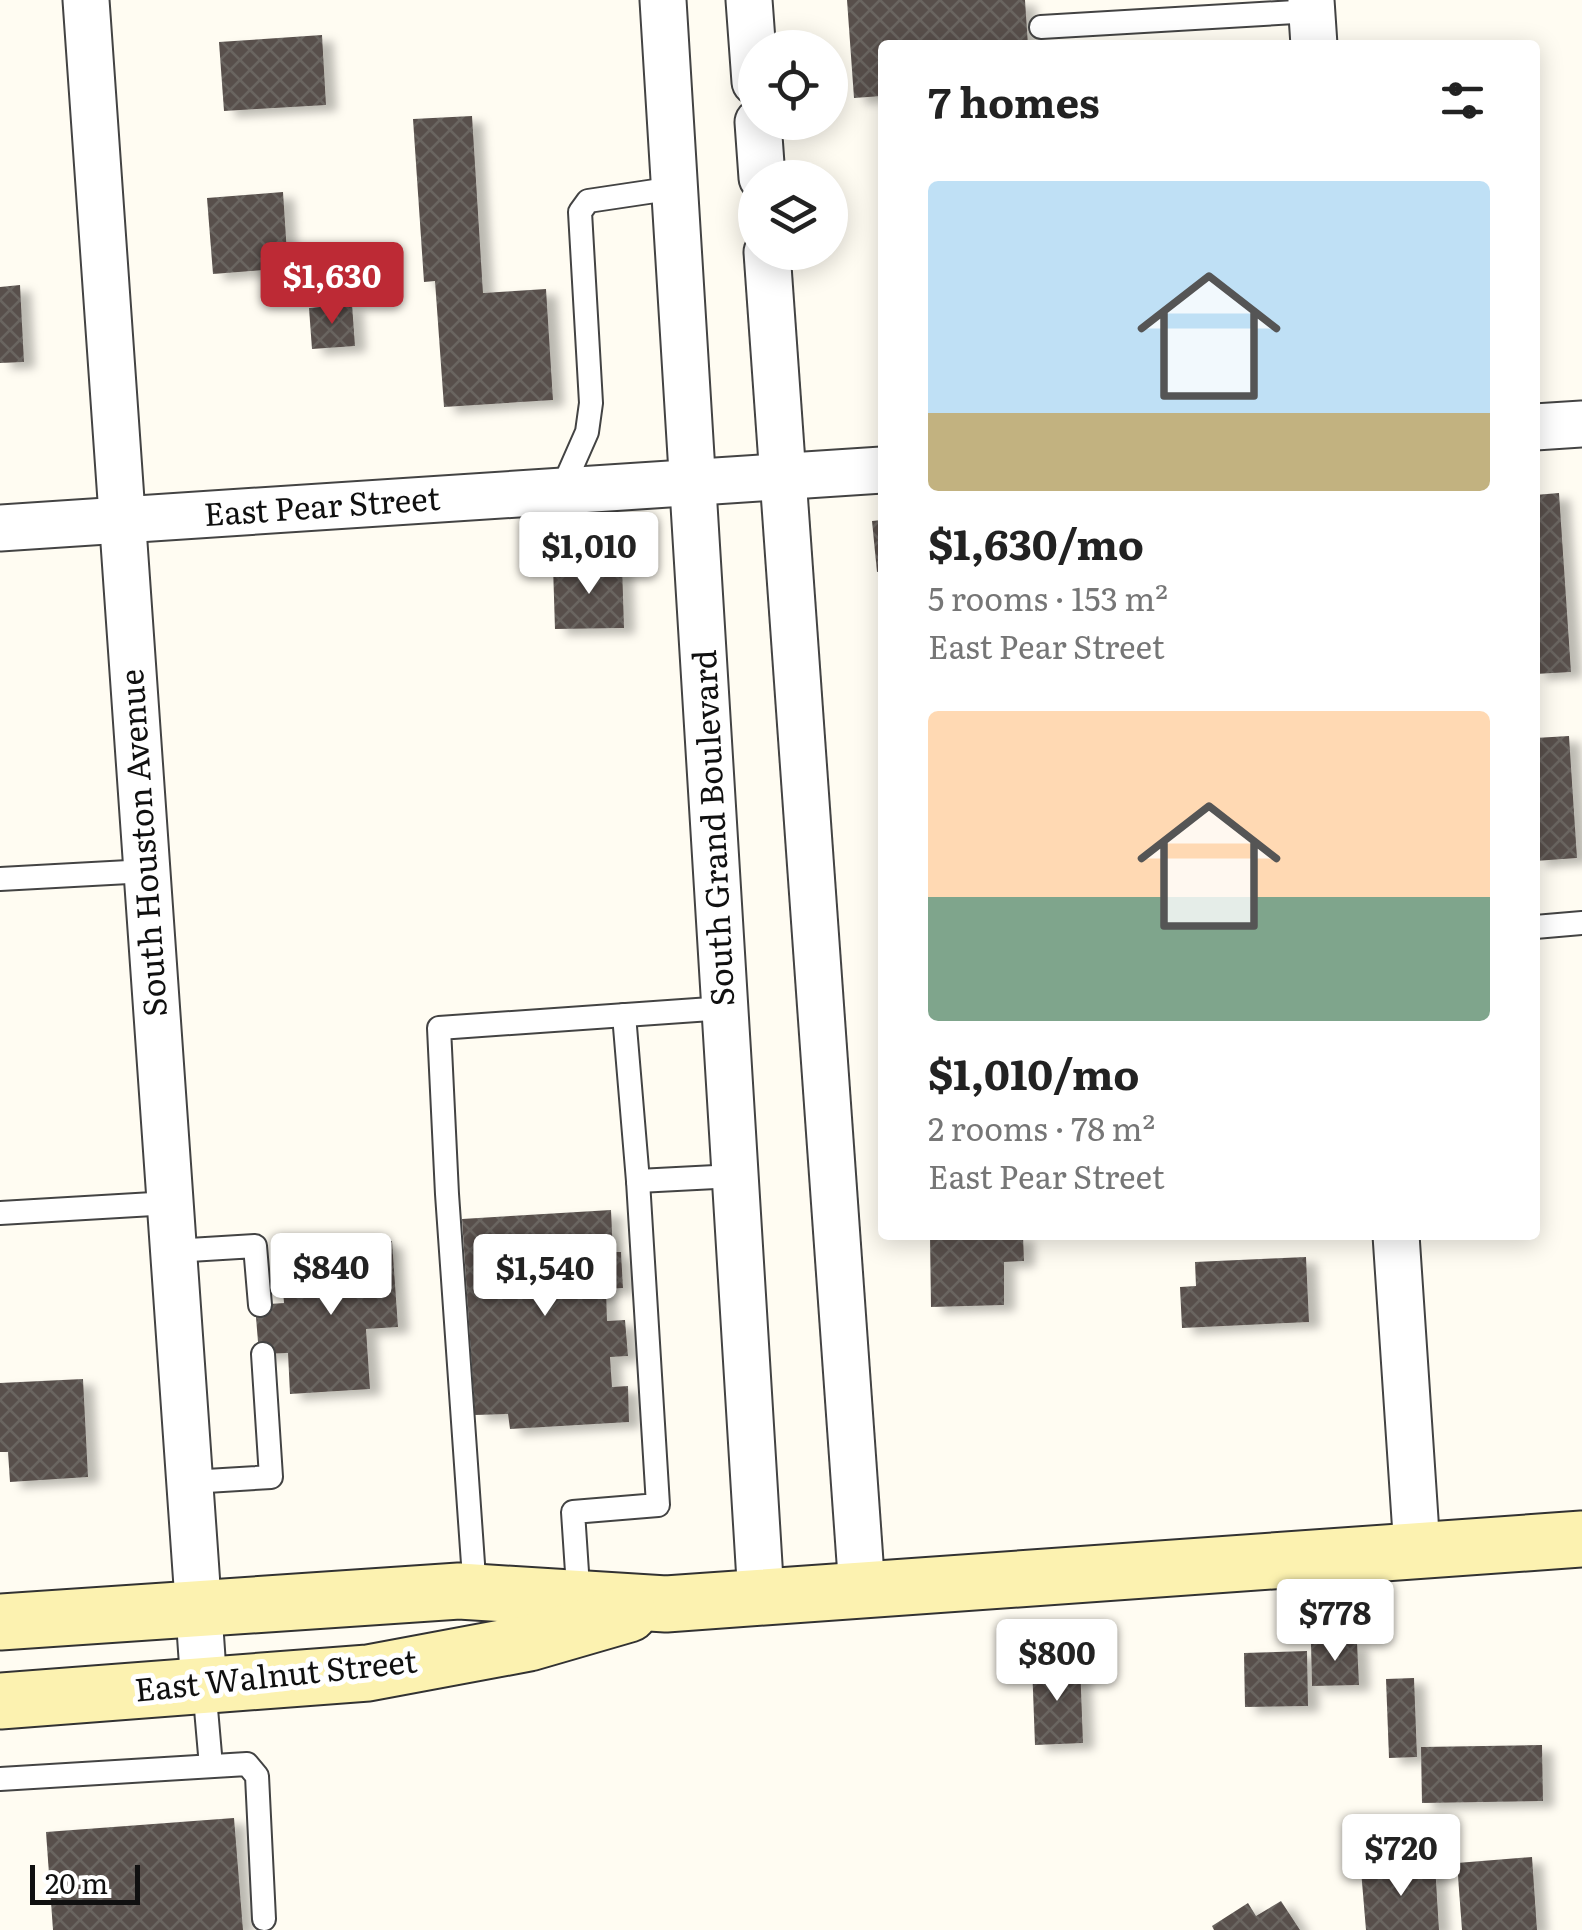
<!DOCTYPE html>
<html lang="en">
<head>
<meta charset="utf-8">
<style>
  body { margin:0; font-family:Literata,serif; background:#f6f6f6; color:#222; height:100vh; display:flex; flex-direction:column; font-size:38px; white-space:nowrap }
  * { box-sizing:border-box; margin:0 }
  p { font-size:32px; color:#767676 }
  .icon { flex:none; width:55px; height:55px; fill:none; stroke:currentColor; stroke-width:2; stroke-linecap:round; stroke-linejoin:round }
  .map { position:relative; flex:1; overflow:hidden }
  .details { position:absolute; left:878px; top:40px; width:662px; height:1200px; display:flex; flex-direction:column; background:#fff; border-radius:10px; box-shadow:0 5px 25px #0003 }
  .details>* { flex:none }
  .tools { position:absolute; left:738px; top:30px; display:grid; gap:20px }
  .tools a { display:grid; place-items:center; width:110px; height:110px; border-radius:50%; background:#fff; box-shadow:0 5px 25px #0003; font-size:50px }
  .scale { position:absolute; left:30px; bottom:25px; width:110px; box-sizing:border-box; padding-left:10px; border:5px solid #101010; border-top:0; font-size:28px; line-height:35px; white-space:nowrap; color:#101010; -webkit-text-stroke:8px #fff; paint-order:stroke }
  .price { position:absolute; translate:-50% -85px; padding:0 22px; border-radius:10px; background:#fff; color:#222; font-size:32px; line-height:65px; filter:drop-shadow(0 2px 5px #0008) }
  .price::after { content:''; position:absolute; left:50%; top:60px; width:30px; height:22px; margin-left:-15px; background:inherit; clip-path:polygon(0 0,100% 0,50% 100%) }
  .price.on { background:#bd2a35; color:#fff }
  ul { padding:0; list-style:none }
  li { display:grid; align-content:center; gap:20px; height:530px; padding:0 50px }
  li span { display:grid; place-items:center; height:310px; border-radius:10px; color:#555 }
  li>.icon { margin-inline-start:auto }
  span .icon { width:180px; height:180px; fill:#fffc; stroke-width:1 }
  li b { font-size:42px }
  h2 { display:flex; justify-content:space-between; align-items:center; height:120px; padding:0 50px; font-size:42px }
  .map>svg:first-child { display:block }
</style>
</head>
<body>
<div class="map">
<svg width="1582" height="1930" viewBox="0 0 1582 1930">
  <defs>
    <pattern id="building-cross-hatch" width="8" height="8" patternUnits="userSpaceOnUse" patternTransform="scale(2.5)"><rect width="8" height="8" fill="#58504c"/><path d="M0 0l8 8M0 8l8-8" fill="none" stroke="#6b6561"/></pattern>
    <filter id="shadow"><feDropShadow dx="11" dy="6" stdDeviation="5" flood-color="#0004"/></filter>
  </defs>
  <rect width="100%" height="100%" fill="#fffcf2"/>
  <g fill="url(#building-cross-hatch)" filter="url(#shadow)">
    <polygon points="847,0 1025,0 1028,45 882,45 882,96 854,98"/>
    <polygon points="322,35 326,105 224,111 219,42"/>
    <polygon points="472,116 483,293 546,289 553,400 444,407 435,281 424,282 413,119"/>
    <polygon points="283,192 288,268 213,274 207,198"/>
    <polygon points="20,285 24,362 0,363 0,287"/>
    <polygon points="352,304 355,346 312,349 309,308"/>
    <polygon points="1559,493 1571,672 1535,674 1535,495"/>
    <polygon points="882,520 882,571 877,572 872,521"/>
    <polygon points="622,564 624,628 555,629 553,566"/>
    <polygon points="1569,736 1577,858 1535,861 1535,738"/>
    <polygon points="611,1210 613,1252 621,1252 623,1288 606,1289 607,1321 625,1320 628,1356 610,1357 612,1387 628,1386 629,1422 510,1429 508,1414 475,1415 462,1219"/>
    <polygon points="930,1235 1023,1235 1024,1261 1004,1262 1004,1305 931,1307"/>
    <polygon points="392,1241 398,1327 366,1329 370,1389 290,1394 288,1353 259,1354 255,1305 284,1303 281,1266 343,1262 341,1245"/>
    <polygon points="1306,1257 1309,1322 1182,1328 1180,1287 1196,1286 1195,1262"/>
    <polygon points="83,1379 88,1477 10,1482 8,1452 0,1452 0,1383"/>
    <polygon points="1357,1642 1359,1685 1312,1686 1311,1643"/>
    <polygon points="1307,1651 1308,1706 1245,1707 1244,1653"/>
    <polygon points="1080,1662 1083,1743 1035,1745 1032,1664"/>
    <polygon points="1414,1678 1417,1757 1389,1758 1386,1679"/>
    <polygon points="1542,1745 1543,1801 1422,1803 1421,1747"/>
    <polygon points="234,1818 243,1930 53,1930 46,1832"/>
    <polygon points="1532,1857 1537,1930 1462,1930 1457,1863"/>
    <polygon points="1435,1865 1439,1930 1366,1930 1361,1870"/>
    <polygon points="1281,1901 1300,1930 1214,1930 1212,1926 1248,1903 1256,1916"/>
  </g>
  <g fill="none" stroke-linecap="round" stroke-linejoin="round">
    <defs>
      <g id="lane">
        <polyline points="1041,27 1312,11"/>
        <polyline points="561,491 587,432 591,403 580,212 588,201 675,188"/>
        <polyline points="0,879 147,871"/>
        <polyline points="1535,927 1582,923"/>
        <polyline points="638,1181 735,1176"/>
        <polyline points="0,1213 170,1203"/>
        <polyline points="173,1251 255,1246 260,1305"/>
        <polyline points="190,1482 271,1477 263,1354"/>
        <polyline points="475,1592 447,1194 439,1028 725,1008"/>
        <polyline points="579,1602 573,1512 658,1505 638,1181 624,1015"/>
        <polyline points="204,1686 211,1766"/>
        <polyline points="0,1779 247,1764 257,1776 264,1919"/>
      </g>
      <g id="street">
        <polyline points="86,0 204,1686"/>
        <polyline points="663,0 761,1597"/>
        <polyline points="749,0 755,82"/>
        <polyline points="1311,0 1314,45"/>
        <polyline points="758,122 762,178"/>
        <polyline points="767,252 862,1590"/>
        <polyline points="1535,427 1582,424"/>
        <polyline points="0,528 882,470"/>
        <polyline points="1396,1235 1417,1549"/>
      </g>
      <g id="secondary">
        <polyline points="0,1622 459,1591 666,1604 1582,1539"/>
        <polyline points="0,1701 368,1673 529,1643 629,1614"/>
      </g>
    </defs>
    <use href="#lane" stroke="#434343" stroke-width="26"/>
    <use href="#street" stroke="#434343" stroke-width="49"/>
    <use href="#secondary" stroke="#323232" stroke-width="59"/>
    <use href="#lane" stroke="#fff" stroke-width="22"/>
    <use href="#street" stroke="#fff" stroke-width="45"/>
    <use href="#secondary" stroke="#fcf2b0" stroke-width="55"/>
  </g>
  <g text-anchor="middle" stroke-width="10" stroke-linejoin="round" paint-order="stroke">
    <g font-size="32" fill="#101010" stroke="#fff">
      <text transform="translate(322 507) rotate(-4)" y="11">East Pear Street</text>
      <text transform="translate(714 828) rotate(-93)" y="11">South Grand Boulevard</text>
      <text transform="translate(144 843) rotate(-94)" y="11">South Houston Avenue</text>
      <text transform="translate(276 1676) rotate(-6)" y="11">East Walnut Street</text>
    </g>
  </g>
</svg>
<div class="tools">
<a><svg class="icon" aria-label="locate" viewBox="0 0 24 24"><circle cx="12" cy="12" r="6"/><path d="M12 2v4M12 18v4M2 12h4M18 12h4"/></svg></a>
<a><svg class="icon" aria-label="layers" viewBox="0 0 24 24"><path d="M12 4l9 5-9 5-9-5zM3 14l9 5 9-5"/></svg></a>
</div>
<div class="scale">20 m</div>
<b class="price on" style="left:332px;top:327px">$1,630</b>
<b class="price" style="left:589px;top:597px">$1,010</b>
<b class="price" style="left:331px;top:1318px">$840</b>
<b class="price" style="left:545px;top:1319px">$1,540</b>
<b class="price" style="left:1335px;top:1664px">$778</b>
<b class="price" style="left:1057px;top:1704px">$800</b>
<b class="price" style="left:1401px;top:1899px">$720</b>
<section class="details">
<h2>7 homes<svg class="icon" aria-label="filters" viewBox="0 0 24 24"><path d="M4 7h16M4 17h16"/><circle cx="9" cy="7" r="2"/><circle cx="15" cy="17" r="2"/></svg></h2>
<ul>
<li><span style="background:linear-gradient(#bfe0f5 75%,#c2b280 0)"><svg class="icon" aria-label="home" viewBox="0 0 24 24"><path d="M3 11l9-7 9 7M6 9v11h12V9"/></svg></span><div><b>$1,630/mo</b><p>5 rooms · 153 m²</p><p>East Pear Street</p></div></li>
<li><span style="background:linear-gradient(#ffd9b3 60%,#7fa58c 0)"><svg class="icon" aria-label="home" viewBox="0 0 24 24"><path d="M3 11l9-7 9 7M6 9v11h12V9"/></svg></span><div><b>$1,010/mo</b><p>2 rooms · 78 m²</p><p>East Pear Street</p></div></li>
</ul>
</section>
</div>
</body>
</html>
